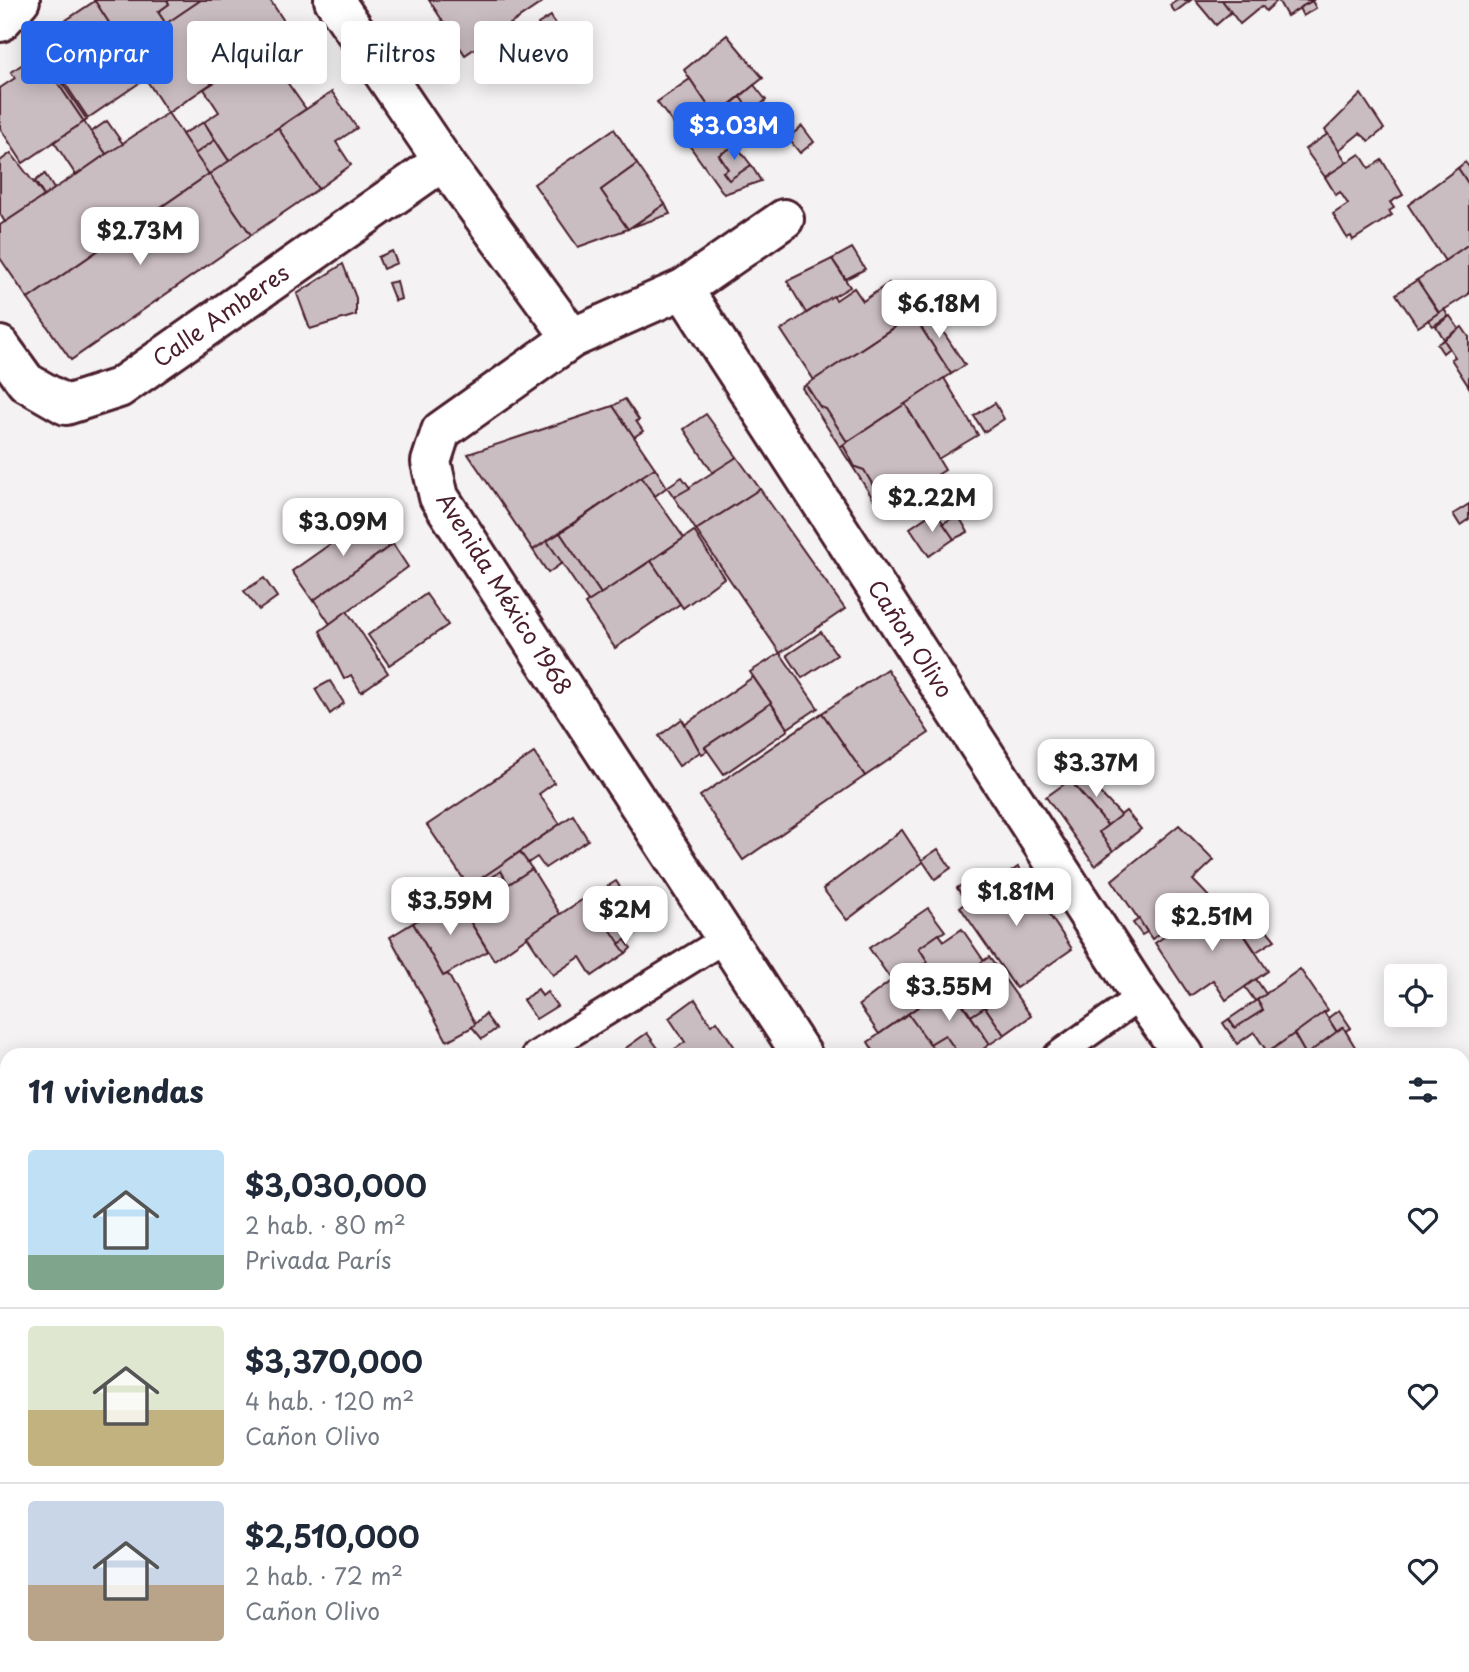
<!DOCTYPE html>
<html lang="es">
<head>
<meta charset="utf-8">
<style>
  body { margin:0; font-family:"Playpen Sans",sans-serif; background:#f2f2f3; color:#1f2937; height:100vh; display:flex; flex-direction:column; font-size:26px; white-space:nowrap }
  * { box-sizing:border-box; margin:0 }
  p { font-size:23px; color:#747a83 }
  .icon { flex:none; width:38px; height:38px; fill:none; stroke:currentColor; stroke-width:2; stroke-linecap:round; stroke-linejoin:round }
  .map { position:relative; flex:1; overflow:hidden }
  .details { position:absolute; left:0px; top:1048px; width:1470px; height:625px; display:flex; flex-direction:column; background:#fff; border-radius:21px 21px 0 0; box-shadow:0 4px 18px #0003 }
  .details>* { flex:none }
  .guide { position:absolute; left:21px; top:21px; width:700px; height:63px; display:flex; gap:14px }
  .fabs { position:absolute; left:1384px; top:964px; display:grid; gap:14px }
  .fabs a { display:grid; place-items:center; width:63px; height:63px; border-radius:7px; background:#fff; box-shadow:0 4px 18px #0003; font-size:35px }
  .price { position:absolute; translate:-50% -60px; padding:0 16px; border-radius:14px; background:#fff; color:#222; font-size:23px; line-height:46px; filter:drop-shadow(0 2px 4px #0008) }
  .price::after { content:''; position:absolute; left:50%; top:42px; width:21px; height:16px; margin-left:-10px; background:inherit; clip-path:polygon(0 0,100% 0,50% 100%) }
  .price.selected { background:#2563eb; color:#fff }
  ul { padding:0; list-style:none }
  li { display:flex; align-items:center; gap:21px; height:175px; padding:0 28px }
  li+li { border-top:2px solid #e0e1e3 }
  li span { display:grid; place-items:center; flex:none; width:196px; height:140px; border-radius:7px; color:#555 }
  li>.icon { margin-inline-start:auto }
  span .icon { width:84px; height:84px; fill:#fffc; stroke-width:1 }
  li b { font-size:30px }
  h2 { display:flex; justify-content:space-between; align-items:center; height:84px; padding:0 28px; font-size:30px }
  .chip { padding:0 24px; border-radius:7px; background:#fff; box-shadow:0 4px 18px #0003; font-size:24px; line-height:63px }
  .chip.selected { background:#2563eb; color:#fff }
  .map>svg:first-child { display:block }
</style>
</head>
<body>
<div class="map">
<svg width="1469" height="1672" viewBox="0 0 1469 1672">
  <rect width="100%" height="100%" fill="#f4f2f2"/>
  <filter id="ink" filterUnits="userSpaceOnUse"><feTurbulence type="fractalNoise" baseFrequency=".0143" numOctaves="2"/><feDisplacementMap in="SourceGraphic" scale="14" xChannelSelector="R" yChannelSelector="G"/><feConvolveMatrix kernelMatrix="1 2 1 2 8 2 1 2 1" color-interpolation-filters="sRGB"/></filter>
  <g filter="url(#ink)">
    <g fill="#cabdc1" stroke="#4a1f2b" stroke-width="2" fill-rule="evenodd">
      <polygon points="167,0 201,0 166,24 158,12 169,4"/>
      <polygon points="167,0 169,4 158,12 166,24 127,50 94,0"/>
      <polygon points="201,0 270,0 290,30 168,113 127,50"/>
      <polygon points="429,0 543,0 544,1 465,55"/>
      <polygon points="1178,0 1191,0 1175,12 1170,5"/>
      <polygon points="1195,0 1222,0 1231,12 1216,25"/>
      <polygon points="1222,0 1278,0 1266,11 1262,6 1240,24"/>
      <polygon points="1278,0 1313,0 1287,16"/>
      <polygon points="95,1 145,79 88,118 36,40"/>
      <polygon points="1312,1 1316,8 1303,16 1299,8"/>
      <polygon points="551,16 560,32 547,39 538,24"/>
      <polygon points="727,35 763,78 715,116 684,70"/>
      <polygon points="265,51 306,109 229,161 204,122 219,112 204,89"/>
      <polygon points="41,52 87,120 84,122 38,54"/>
      <polygon points="38,54 84,122 23,163 0,128 0,88 15,78 11,72"/>
      <polygon points="690,79 715,116 684,138 657,102"/>
      <polygon points="754,85 766,100 751,113 740,97"/>
      <polygon points="332,92 357,128 336,142 351,165 318,189 278,128"/>
      <polygon points="1361,94 1384,129 1369,141 1360,133 1339,150 1325,130"/>
      <polygon points="740,97 762,127 734,141 715,116"/>
      <polygon points="168,113 209,174 28,299 0,258 0,225"/>
      <polygon points="715,116 736,145 719,155 728,169 723,172 729,180 751,165 761,181 724,194 684,138"/>
      <polygon points="107,121 123,144 106,154 91,132"/>
      <polygon points="84,122 106,154 76,175 54,142"/>
      <polygon points="204,122 215,140 195,154 182,134"/>
      <polygon points="802,126 814,142 800,153 788,138"/>
      <polygon points="278,128 318,189 251,235 209,174"/>
      <polygon points="614,129 637,164 601,190 628,229 578,247 534,184"/>
      <polygon points="1328,134 1347,163 1325,177 1305,149"/>
      <polygon points="215,140 229,161 209,174 195,154"/>
      <polygon points="736,145 751,165 729,180 723,172 728,169 719,155"/>
      <polygon points="11,153 44,196 5,222 0,214 0,161"/>
      <polygon points="1360,154 1369,168 1382,160 1403,195 1390,202 1394,208 1389,211 1392,215 1353,240 1351,236 1347,238 1333,214 1348,204 1340,192 1336,195 1325,177"/>
      <polygon points="1465,162 1469,167 1469,185 1458,168"/>
      <polygon points="637,164 665,204 628,229 601,190"/>
      <polygon points="1458,168 1469,185 1469,244 1445,261 1408,205"/>
      <polygon points="45,174 54,189 44,196 35,181"/>
      <polygon points="209,174 251,235 71,360 28,299"/>
      <polygon points="665,204 670,214 632,227"/>
      <polygon points="1469,244 1469,294 1439,313 1417,280"/>
      <polygon points="852,248 865,269 846,279 832,259"/>
      <polygon points="392,251 397,263 383,269 378,257"/>
      <polygon points="832,259 850,287 806,313 787,281"/>
      <polygon points="343,264 356,298 356,315 310,329 297,294"/>
      <polygon points="1417,280 1439,313 1418,327 1396,294"/>
      <polygon points="397,281 401,299 395,301 388,283"/>
      <polygon points="889,283 909,317 814,380 781,330 833,296 836,300 854,288 863,301"/>
      <polygon points="926,306 965,365 951,374 913,315"/>
      <polygon points="1444,309 1448,316 1433,326 1428,320"/>
      <polygon points="913,315 951,374 847,442 826,409 820,407 806,385"/>
      <polygon points="1450,316 1459,329 1444,339 1436,326"/>
      <polygon points="1462,327 1469,337 1469,387 1451,359 1455,357 1444,340"/>
      <polygon points="1444,340 1449,348 1443,353 1437,344"/>
      <polygon points="944,378 978,435 938,459 905,404"/>
      <polygon points="806,385 820,407 826,409 847,442 840,447 802,388"/>
      <polygon points="625,399 639,420 636,421 643,431 634,437 613,406"/>
      <polygon points="995,403 1004,419 984,432 974,416"/>
      <polygon points="905,404 945,470 886,508 864,470 855,467 843,445"/>
      <polygon points="613,406 655,468 533,550 468,454"/>
      <polygon points="706,414 737,457 713,473 684,429"/>
      <polygon points="843,445 855,467 864,470 886,508 881,511 840,447"/>
      <polygon points="737,457 760,489 696,530 674,497"/>
      <polygon points="655,468 667,487 655,496 641,477"/>
      <polygon points="641,477 684,538 601,594 560,533"/>
      <polygon points="682,477 690,488 674,497 667,487"/>
      <polygon points="760,489 845,609 780,653 696,530"/>
      <polygon points="1469,504 1469,519 1460,525 1453,514"/>
      <polygon points="935,511 954,539 929,556 910,528"/>
      <polygon points="373,514 393,544 313,601 292,571"/>
      <polygon points="958,515 968,532 954,539 943,523"/>
      <polygon points="694,531 724,578 683,608 651,561"/>
      <polygon points="560,533 601,594 588,602 547,541"/>
      <polygon points="547,541 562,563 548,573 533,550"/>
      <polygon points="393,544 408,567 330,624 314,600"/>
      <polygon points="651,561 680,604 615,648 585,604"/>
      <polygon points="264,578 277,597 259,610 244,591"/>
      <polygon points="426,594 448,625 389,665 368,635"/>
      <polygon points="347,611 388,673 361,692 351,675 344,679 320,631"/>
      <polygon points="821,632 837,655 802,678 787,655"/>
      <polygon points="780,653 818,708 788,728 750,672"/>
      <polygon points="887,669 929,733 865,776 822,713"/>
      <polygon points="753,677 771,703 705,747 707,751 702,754 683,726"/>
      <polygon points="330,681 344,703 330,714 315,689"/>
      <polygon points="771,703 788,730 724,774 705,747"/>
      <polygon points="822,713 865,776 743,860 700,796"/>
      <polygon points="682,719 700,752 679,766 659,736"/>
      <polygon points="534,753 554,783 539,794 560,824 469,887 427,825"/>
      <polygon points="1080,772 1121,815 1108,826 1070,780"/>
      <polygon points="1070,780 1108,826 1099,832 1113,851 1095,866 1046,797"/>
      <polygon points="1126,811 1141,829 1113,851 1099,832"/>
      <polygon points="573,815 588,840 545,868 537,857 528,863 520,852"/>
      <polygon points="1179,825 1214,860 1193,880 1215,903 1184,924 1181,919 1152,939 1112,880"/>
      <polygon points="902,830 923,862 847,920 823,889"/>
      <polygon points="938,849 951,868 935,879 922,860"/>
      <path d="M520,852L532,869L488,898L477,881ZM501,871L508,884L491,894L484,883Z"/>
      <polygon points="1018,867 1072,949 1016,988 960,907"/>
      <polygon points="532,869 560,914 494,960 455,897 477,881 488,898"/>
      <polygon points="501,871 508,884 491,894 484,883"/>
      <polygon points="975,876 985,890 967,903 957,888"/>
      <polygon points="616,881 646,926 619,944 589,898"/>
      <polygon points="588,896 626,953 592,976 580,957 553,975 527,936"/>
      <polygon points="455,897 488,951 443,976 413,923"/>
      <polygon points="1220,899 1268,971 1226,1000 1213,980 1190,996 1155,943"/>
      <polygon points="1247,906 1275,940 1256,952 1232,916"/>
      <polygon points="928,908 945,931 919,948 928,962 895,985 869,948"/>
      <polygon points="1139,919 1147,932 1142,935 1133,923"/>
      <polygon points="413,923 443,976 448,974 476,1025 447,1041 390,937"/>
      <polygon points="962,929 984,961 879,1034 859,1005 892,980 895,985 928,962 919,948 939,934 944,941"/>
      <polygon points="625,940 631,948 626,953 619,944"/>
      <polygon points="989,957 1031,1016 1004,1035 985,1007 971,1016 949,985"/>
      <polygon points="1300,969 1328,1010 1268,1053 1254,1032 1237,1044 1223,1023 1229,1019 1235,1028 1263,1010 1257,1000"/>
      <polygon points="1256,979 1266,994 1255,1001 1245,987"/>
      <polygon points="949,985 990,1044 975,1055 959,1055 945,1035 930,1044 908,1014"/>
      <polygon points="538,989 542,996 547,992 557,1006 536,1019 523,1000"/>
      <polygon points="695,999 711,1025 717,1021 740,1055 666,1055 685,1042 669,1018"/>
      <polygon points="1257,1000 1263,1010 1235,1028 1229,1019"/>
      <polygon points="985,1007 1004,1035 990,1044 971,1016"/>
      <polygon points="1339,1010 1351,1028 1346,1031 1343,1027 1337,1032 1328,1018"/>
      <polygon points="1324,1012 1338,1034 1306,1055 1294,1034"/>
      <polygon points="485,1014 496,1029 482,1039 472,1027"/>
      <polygon points="908,1014 938,1055 876,1055 868,1042"/>
      <polygon points="1343,1027 1360,1055 1313,1055 1311,1051"/>
      <polygon points="647,1033 663,1055 616,1055"/>
      <polygon points="1294,1034 1306,1055 1311,1051 1313,1055 1264,1055"/>
      <polygon points="945,1035 959,1055 938,1055 930,1044"/>
      <polygon points="1463,1282 1469,1292 1469,1305 1463,1309"/>
      <polygon points="1469,1384 1469,1423 1463,1414 1463,1388"/>
      <polygon points="0,1455 7,1462 7,1504 0,1497"/>
      <polygon points="0,1497 7,1504 7,1552 0,1546"/>
      <polygon points="1463,1526 1469,1534 1469,1554 1463,1558"/>
      <polygon points="1469,1554 1469,1628 1463,1632 1463,1558"/>
      <polygon points="1469,1628 1469,1646 1463,1651 1463,1632"/>
      <polygon points="1463,1655 1469,1664 1461,1669 1463,1672 1432,1672 1441,1666 1463,1666"/>
      <polygon points="162,1666 223,1666 229,1672 168,1672"/>
      <polygon points="558,1666 623,1666 617,1672 553,1672"/>
      <polygon points="756,1666 793,1666 790,1672 767,1672"/>
      <polygon points="840,1666 857,1666 853,1672 838,1672"/>
      <polygon points="1067,1666 1150,1666 1141,1672 1058,1672"/>
    </g>
    <g fill="none" stroke-linecap="round" stroke-linejoin="round">
      <defs>
        <g id="service">
          <polyline points="536,1055 726,938"/>
          <polyline points="1058,1055 1141,996"/>
        </g>
        <g id="minor">
          <polyline points="334,0 443,161 572,338"/>
          <polyline points="0,22 20,0"/>
          <polyline points="784,219 683,289 572,338 441,431 431,462 439,497 802,1055"/>
          <polyline points="683,289 1141,996 1184,1055"/>
          <polyline points="0,346 26,382 66,405 119,388 443,161"/>
          <polyline points="1463,1448 1469,1457"/>
          <polyline points="0,1613 7,1620"/>
          <polyline points="62,1666 69,1672"/>
          <polyline points="1221,1666 1225,1672"/>
        </g>
      </defs>
      <use href="#service" stroke="#4a1f2b" stroke-width="32"/>
      <use href="#minor" stroke="#4a1f2b" stroke-width="44"/>
      <use href="#service" stroke="#fff" stroke-width="26"/>
      <use href="#minor" stroke="#fff" stroke-width="38"/>
    </g>
  </g>
  <g text-anchor="middle" stroke-width="5" stroke-linejoin="round" paint-order="stroke">
    <g font-size="23" fill="#4a1f2b" stroke="#fff">
      <text transform="translate(221 316) rotate(-35)" y="8">Calle Amberes</text>
      <text transform="translate(504 594) rotate(58)" y="8">Avenida México 1968</text>
      <text transform="translate(910 639) rotate(57)" y="8">Cañon Olivo</text>
    </g>
  </g>
</svg>
<div class="fabs">
<a><svg class="icon" aria-label="locate" viewBox="0 0 24 24"><circle cx="12" cy="12" r="6"/><path d="M12 2v4M12 18v4M2 12h4M18 12h4"/></svg></a>
</div>
<b class="price selected" style="left:734px;top:162px">$3.03M</b>
<b class="price" style="left:140px;top:267px">$2.73M</b>
<b class="price" style="left:939px;top:340px">$6.18M</b>
<b class="price" style="left:932px;top:534px">$2.22M</b>
<b class="price" style="left:343px;top:558px">$3.09M</b>
<b class="price" style="left:1096px;top:799px">$3.37M</b>
<b class="price" style="left:1016px;top:928px">$1.81M</b>
<b class="price" style="left:450px;top:937px">$3.59M</b>
<b class="price" style="left:625px;top:946px">$2M</b>
<b class="price" style="left:1212px;top:953px">$2.51M</b>
<b class="price" style="left:949px;top:1023px">$3.55M</b>
<div class="guide">
<a class="chip selected">Comprar</a>
<a class="chip">Alquilar</a>
<a class="chip">Filtros</a>
<a class="chip">Nuevo</a>
</div>
<section class="details">
<h2>11 viviendas<svg class="icon" aria-label="filters" viewBox="0 0 24 24"><path d="M4 7h16M4 17h16"/><circle cx="9" cy="7" r="2"/><circle cx="15" cy="17" r="2"/></svg></h2>
<ul>
<li><span style="background:linear-gradient(#bfe0f5 75%,#7fa58c 0)"><svg class="icon" aria-label="home" viewBox="0 0 24 24"><path d="M3 11l9-7 9 7M6 9v11h12V9"/></svg></span><div><b>$3,030,000</b><p>2 hab. · 80 m²</p><p>Privada París</p></div><svg class="icon" aria-label="heart" viewBox="0 0 24 24"><path d="M12 20l-8-8c-3-5 5-10 8-4 3-6 11-1 8 4z"/></svg></li>
<li><span style="background:linear-gradient(#dfe7d0 60%,#c2b280 0)"><svg class="icon" aria-label="home" viewBox="0 0 24 24"><path d="M3 11l9-7 9 7M6 9v11h12V9"/></svg></span><div><b>$3,370,000</b><p>4 hab. · 120 m²</p><p>Cañon Olivo</p></div><svg class="icon" aria-label="heart" viewBox="0 0 24 24"><path d="M12 20l-8-8c-3-5 5-10 8-4 3-6 11-1 8 4z"/></svg></li>
<li><span style="background:linear-gradient(#c9d6e8 60%,#b9a48a 0)"><svg class="icon" aria-label="home" viewBox="0 0 24 24"><path d="M3 11l9-7 9 7M6 9v11h12V9"/></svg></span><div><b>$2,510,000</b><p>2 hab. · 72 m²</p><p>Cañon Olivo</p></div><svg class="icon" aria-label="heart" viewBox="0 0 24 24"><path d="M12 20l-8-8c-3-5 5-10 8-4 3-6 11-1 8 4z"/></svg></li>
</ul>
</section>
</div>
</body>
</html>
